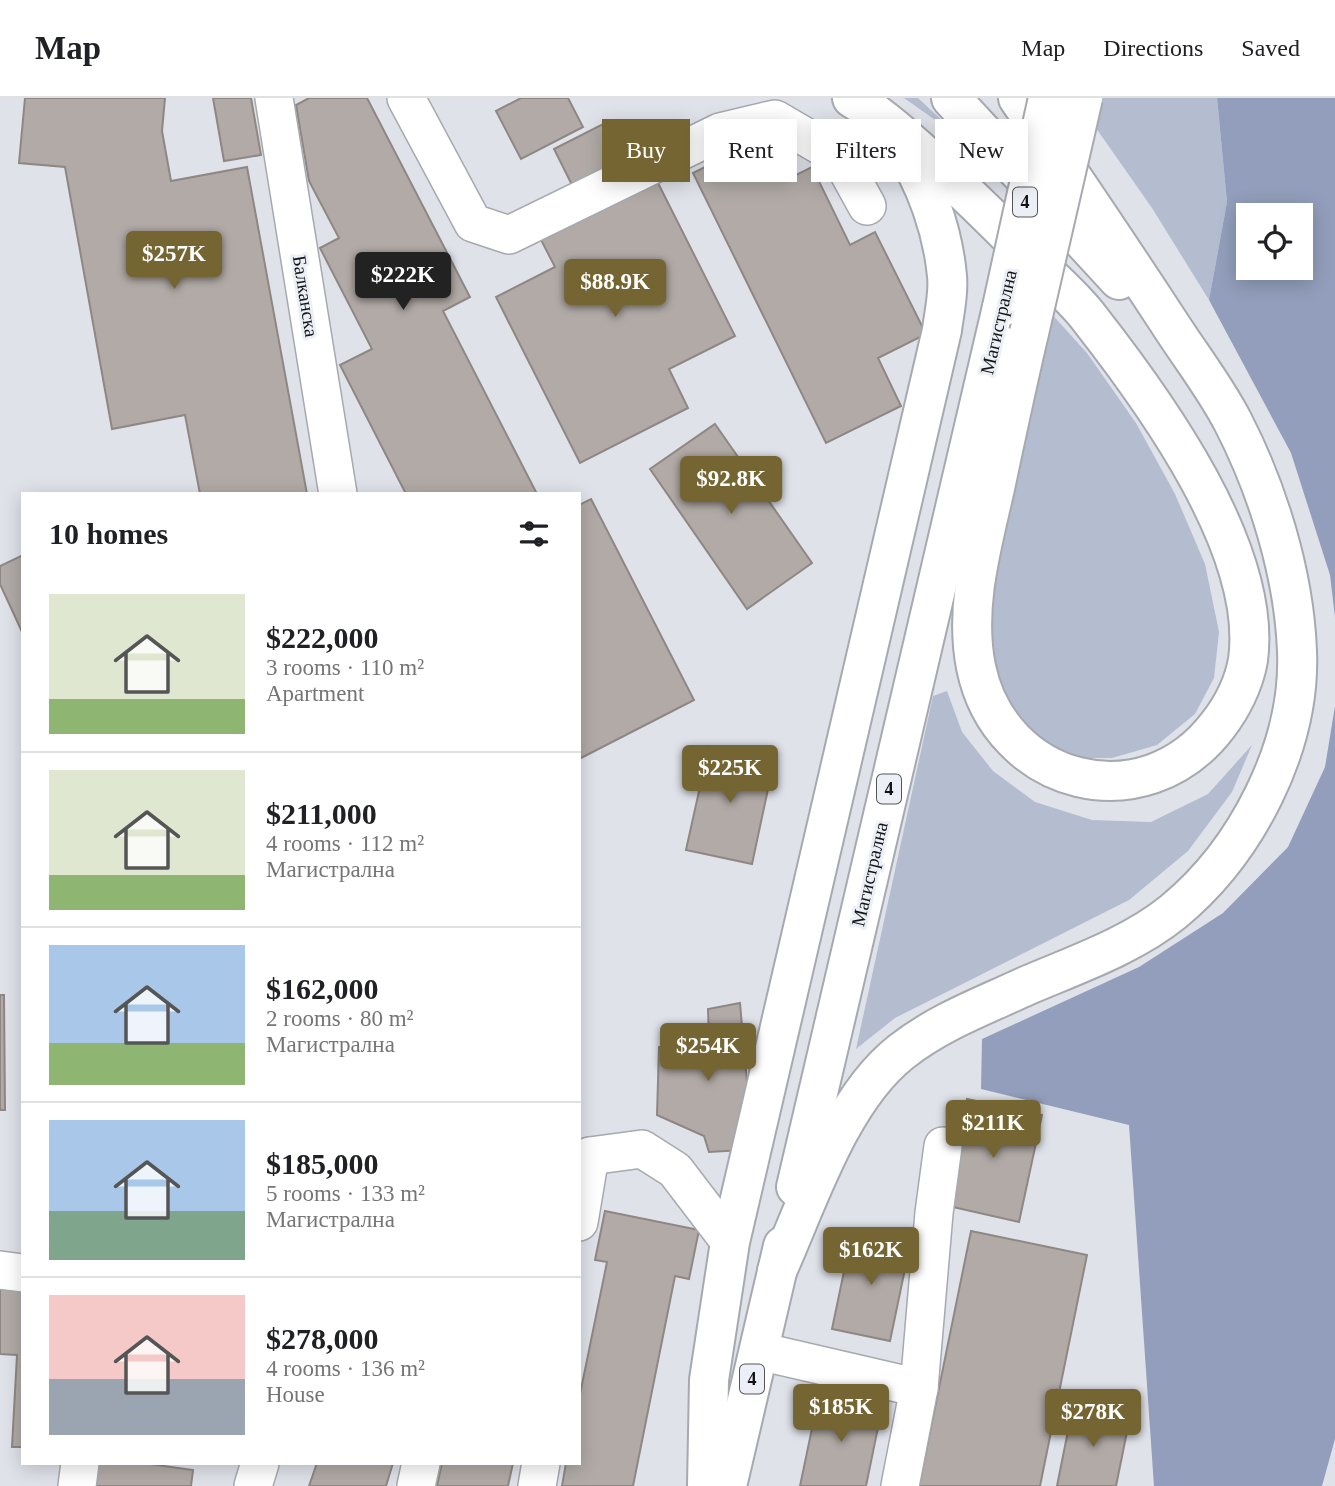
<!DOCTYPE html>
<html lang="en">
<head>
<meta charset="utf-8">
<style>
  body { margin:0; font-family:"Times New Roman",serif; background:#f6f6f6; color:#202124; height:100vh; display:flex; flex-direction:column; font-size:26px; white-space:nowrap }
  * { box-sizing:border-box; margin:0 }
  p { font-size:23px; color:#757577 }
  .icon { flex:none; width:38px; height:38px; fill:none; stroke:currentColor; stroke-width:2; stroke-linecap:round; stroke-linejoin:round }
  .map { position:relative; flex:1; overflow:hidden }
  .panel { position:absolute; left:21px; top:394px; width:560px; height:973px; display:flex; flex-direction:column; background:#fff; border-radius:0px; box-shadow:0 4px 18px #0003 }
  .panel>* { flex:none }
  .guide { position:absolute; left:602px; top:21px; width:626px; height:63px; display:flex; gap:14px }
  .fabs { position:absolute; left:1236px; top:105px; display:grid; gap:14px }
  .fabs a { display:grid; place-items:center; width:77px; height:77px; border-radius:0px; background:#fff; box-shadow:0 4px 18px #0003; font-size:35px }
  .price { position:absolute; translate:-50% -60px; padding:0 16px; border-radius:7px; background:#746532; color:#fff; font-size:23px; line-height:46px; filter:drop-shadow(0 2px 4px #0008) }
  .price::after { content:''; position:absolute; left:50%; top:42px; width:21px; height:16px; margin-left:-10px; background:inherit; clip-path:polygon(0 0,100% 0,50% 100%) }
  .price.selected { background:#222; color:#fff }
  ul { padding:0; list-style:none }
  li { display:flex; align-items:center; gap:21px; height:175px; padding:0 28px }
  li+li { border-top:2px solid #e0e0e0 }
  li span { display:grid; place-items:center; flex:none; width:196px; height:140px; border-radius:0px; color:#555 }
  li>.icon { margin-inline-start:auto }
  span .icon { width:84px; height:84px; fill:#fffc; stroke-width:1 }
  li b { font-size:30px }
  h2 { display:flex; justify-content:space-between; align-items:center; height:84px; padding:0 28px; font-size:30px }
  .tag { padding:0 24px; border-radius:0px; background:#fff; box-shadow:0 4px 18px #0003; font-size:24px; line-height:63px }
  .tag.selected { background:#746532; color:#fff }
  header { display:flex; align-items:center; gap:42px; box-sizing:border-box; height:98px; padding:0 35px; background:#fff; border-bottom:2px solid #e0e0e0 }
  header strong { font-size:33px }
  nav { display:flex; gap:38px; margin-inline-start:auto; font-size:24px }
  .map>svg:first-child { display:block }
</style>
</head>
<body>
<header>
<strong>Map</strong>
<nav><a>Map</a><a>Directions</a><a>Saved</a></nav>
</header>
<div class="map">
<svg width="1335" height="1388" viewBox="0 0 1335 1388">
  <rect width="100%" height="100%" fill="#dfe2e9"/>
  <g fill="#b4bccf">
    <polygon points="904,0 918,0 962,41"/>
    <polygon points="1095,0 1217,0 1227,104 1209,202 1152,110 1091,23"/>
    <polygon points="1048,212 1087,255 1136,325 1175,396 1205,466 1219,534 1214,580 1195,616 1157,647 1112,660 1066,660 1022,639 999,604 983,500"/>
    <polygon points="947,593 962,634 993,673 1035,704 1092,722 1151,724 1208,696 1252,647 1232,694 1188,753 1129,802 895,920 856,951 933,598"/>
  </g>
  <g fill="#929ebb" fill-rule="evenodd">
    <path d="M1217,0H1335V519L1330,477L1291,355L1209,202L1227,104ZM1248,117H1300V170H1248Z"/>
    <polygon points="1335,608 1335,1341 1322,1388 1154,1388 1129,1027 981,991 982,941 1139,869 1223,815 1288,749 1325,669"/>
  </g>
  <g fill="#b1aaa6" stroke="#8e8783" stroke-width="2">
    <polygon points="25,0 165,0 162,33 171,83 247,69 307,396 200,396 185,317 112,331 65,69 19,65"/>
    <polygon points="213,0 251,0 261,57 224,63"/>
    <polygon points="309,0 367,0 470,199 443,213 537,396 406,396 340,267 372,251 320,150 339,140 309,83 296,7"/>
    <polygon points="521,0 568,0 583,29 521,61 496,13"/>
    <polygon points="607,24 627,64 574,91 554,51"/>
    <polygon points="768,38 788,81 812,69 850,147 875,134 926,236 878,260 901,308 826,345 693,75"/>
    <polygon points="655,79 735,238 669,271 688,310 580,365 496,199 555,169 539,138"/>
    <polygon points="715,326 812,465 747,511 650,371"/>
    <polygon points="591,401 694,602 579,661 579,407"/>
    <polygon points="23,457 23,536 0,486 0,468"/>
    <polygon points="709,648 774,663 752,766 686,752"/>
    <polygon points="0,897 4,897 5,1012 0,1012"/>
    <polygon points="740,905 750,1019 743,1052 709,1054 704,1038 657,1017 659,949 709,941 708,911"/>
    <polygon points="967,1001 1042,1017 1019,1124 944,1107"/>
    <polygon points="605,1113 699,1132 689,1181 675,1178 633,1388 562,1388 566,1365 579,1365 579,1301 607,1164 595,1162"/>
    <polygon points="971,1133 1087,1157 1040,1388 919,1388"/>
    <polygon points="852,1135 910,1147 890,1243 832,1231"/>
    <polygon points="0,1189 23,1190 23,1349 12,1349 17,1257 0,1256"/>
    <polygon points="819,1297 882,1310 866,1388 800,1388"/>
    <polygon points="1073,1308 1130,1319 1116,1388 1057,1388"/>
    <polygon points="99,1365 143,1365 193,1372 191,1388 95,1388"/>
    <polygon points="317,1365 393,1365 386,1388 309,1388"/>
    <polygon points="442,1365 513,1365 508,1388 437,1388"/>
  </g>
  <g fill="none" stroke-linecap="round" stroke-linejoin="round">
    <defs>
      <g id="minor">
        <polyline points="274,0 338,396"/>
        <polyline points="406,0 473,125 509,137 720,34 775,21 840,59 867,108"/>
        <polyline points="579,1066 590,1058 642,1051 675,1072 730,1144"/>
        <polyline points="579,1124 590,1058"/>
        <polyline points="0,1172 23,1175"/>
        <polyline points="759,1253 919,1290"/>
        <polyline points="77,1388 80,1365"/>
        <polyline points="253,1388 260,1365"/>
        <polyline points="416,1388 421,1365"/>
        <polyline points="537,1388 541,1365"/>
        <polyline points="900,1388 919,1290 934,1115 943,1048"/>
      </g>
      <g id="major">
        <path d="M852,0C885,20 913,47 942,73C976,104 1008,136 1040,169C1057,186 1076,202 1090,221C1155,304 1263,452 1248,562C1244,585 1232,609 1218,627C1144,725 1000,687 976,569C964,509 982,448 995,390C1006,338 1017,286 1029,235"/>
        <polyline points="951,0 1119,182"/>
        <polyline points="796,1089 1002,209"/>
        <path d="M777,1173C808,1104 840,1002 901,954C939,924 983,908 1026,888C1075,867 1131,848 1173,814C1246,754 1301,649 1297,553C1294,476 1268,392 1233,324C1215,289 1189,256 1168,223C1119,148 1069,74 1018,0"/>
        <path d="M707,1388L709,1282L730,1144L942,232C944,215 949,196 947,178C943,134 926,83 900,47"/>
        <polyline points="727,1388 783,1148"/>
      </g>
    </defs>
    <use href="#minor" stroke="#a7a9b0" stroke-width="40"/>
    <use href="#major" stroke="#a7a9b0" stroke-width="42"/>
    <use href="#minor" stroke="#fff" stroke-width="37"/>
    <use href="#major" stroke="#fff" stroke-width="38"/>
    <defs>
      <g id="major-bridge">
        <polyline points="1002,209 1048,0"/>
        <polyline points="1029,235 1083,0"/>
      </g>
    </defs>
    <use href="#major-bridge" stroke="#a7a9b0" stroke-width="42" stroke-linecap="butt"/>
    <use href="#major-bridge" stroke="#fff" stroke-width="38"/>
  </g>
  <g text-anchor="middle" stroke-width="6" stroke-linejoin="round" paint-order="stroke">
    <g fill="#eceff6" stroke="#535558" stroke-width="2">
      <rect x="1013" y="89.5" width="24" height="29" rx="5"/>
      <rect x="877" y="676.5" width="24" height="29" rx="5"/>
      <rect x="740" y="1266.5" width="24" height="29" rx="5"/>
    </g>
    <g font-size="18" font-weight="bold" fill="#121315">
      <text x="1025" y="110">4</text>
      <text x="889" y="697">4</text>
      <text x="752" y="1287">4</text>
    </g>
    <g font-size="19" fill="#121315" stroke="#eceff6">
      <text transform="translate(306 198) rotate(81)" y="7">Балканска</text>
      <text transform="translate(998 224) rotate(-77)" y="7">Магистрална</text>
      <text transform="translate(869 776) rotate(-77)" y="7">Магистрална</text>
    </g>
  </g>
</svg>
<div class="fabs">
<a><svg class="icon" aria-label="locate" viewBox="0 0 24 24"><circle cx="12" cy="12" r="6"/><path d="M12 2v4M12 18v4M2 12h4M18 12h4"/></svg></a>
</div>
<b class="price" style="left:174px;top:193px">$257K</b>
<b class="price selected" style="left:403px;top:214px">$222K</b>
<b class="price" style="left:615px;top:221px">$88.9K</b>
<b class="price" style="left:731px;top:418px">$92.8K</b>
<b class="price" style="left:730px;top:707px">$225K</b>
<b class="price" style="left:708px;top:985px">$254K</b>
<b class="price" style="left:993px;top:1062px">$211K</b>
<b class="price" style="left:871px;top:1189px">$162K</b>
<b class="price" style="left:841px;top:1346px">$185K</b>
<b class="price" style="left:1093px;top:1351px">$278K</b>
<div class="guide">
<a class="tag selected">Buy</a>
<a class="tag">Rent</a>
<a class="tag">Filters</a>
<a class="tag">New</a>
</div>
<section class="panel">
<h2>10 homes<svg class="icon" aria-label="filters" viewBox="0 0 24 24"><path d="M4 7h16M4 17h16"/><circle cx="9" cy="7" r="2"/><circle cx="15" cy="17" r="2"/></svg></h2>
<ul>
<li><span style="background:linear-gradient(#dfe7d0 75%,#8fb573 0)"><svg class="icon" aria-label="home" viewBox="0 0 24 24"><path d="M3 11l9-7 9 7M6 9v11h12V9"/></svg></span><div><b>$222,000</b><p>3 rooms · 110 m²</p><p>Apartment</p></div></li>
<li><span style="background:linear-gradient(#dfe7d0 75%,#8fb573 0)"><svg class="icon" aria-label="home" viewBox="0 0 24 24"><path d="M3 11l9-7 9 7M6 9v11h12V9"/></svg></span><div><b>$211,000</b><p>4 rooms · 112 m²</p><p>Магистрална</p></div></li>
<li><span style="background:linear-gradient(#a9c7e8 70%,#8fb573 0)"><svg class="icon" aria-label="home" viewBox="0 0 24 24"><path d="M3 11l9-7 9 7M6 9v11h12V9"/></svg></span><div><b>$162,000</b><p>2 rooms · 80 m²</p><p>Магистрална</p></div></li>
<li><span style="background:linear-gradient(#a9c7e8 65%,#7fa58c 0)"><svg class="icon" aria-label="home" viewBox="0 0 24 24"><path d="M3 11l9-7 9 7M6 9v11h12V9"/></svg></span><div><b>$185,000</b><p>5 rooms · 133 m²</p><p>Магистрална</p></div></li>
<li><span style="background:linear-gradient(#f6c9c9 60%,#9aa5b1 0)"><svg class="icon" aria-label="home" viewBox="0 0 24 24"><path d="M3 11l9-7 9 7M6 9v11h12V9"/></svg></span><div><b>$278,000</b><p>4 rooms · 136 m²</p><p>House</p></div></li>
</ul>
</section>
</div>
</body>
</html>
